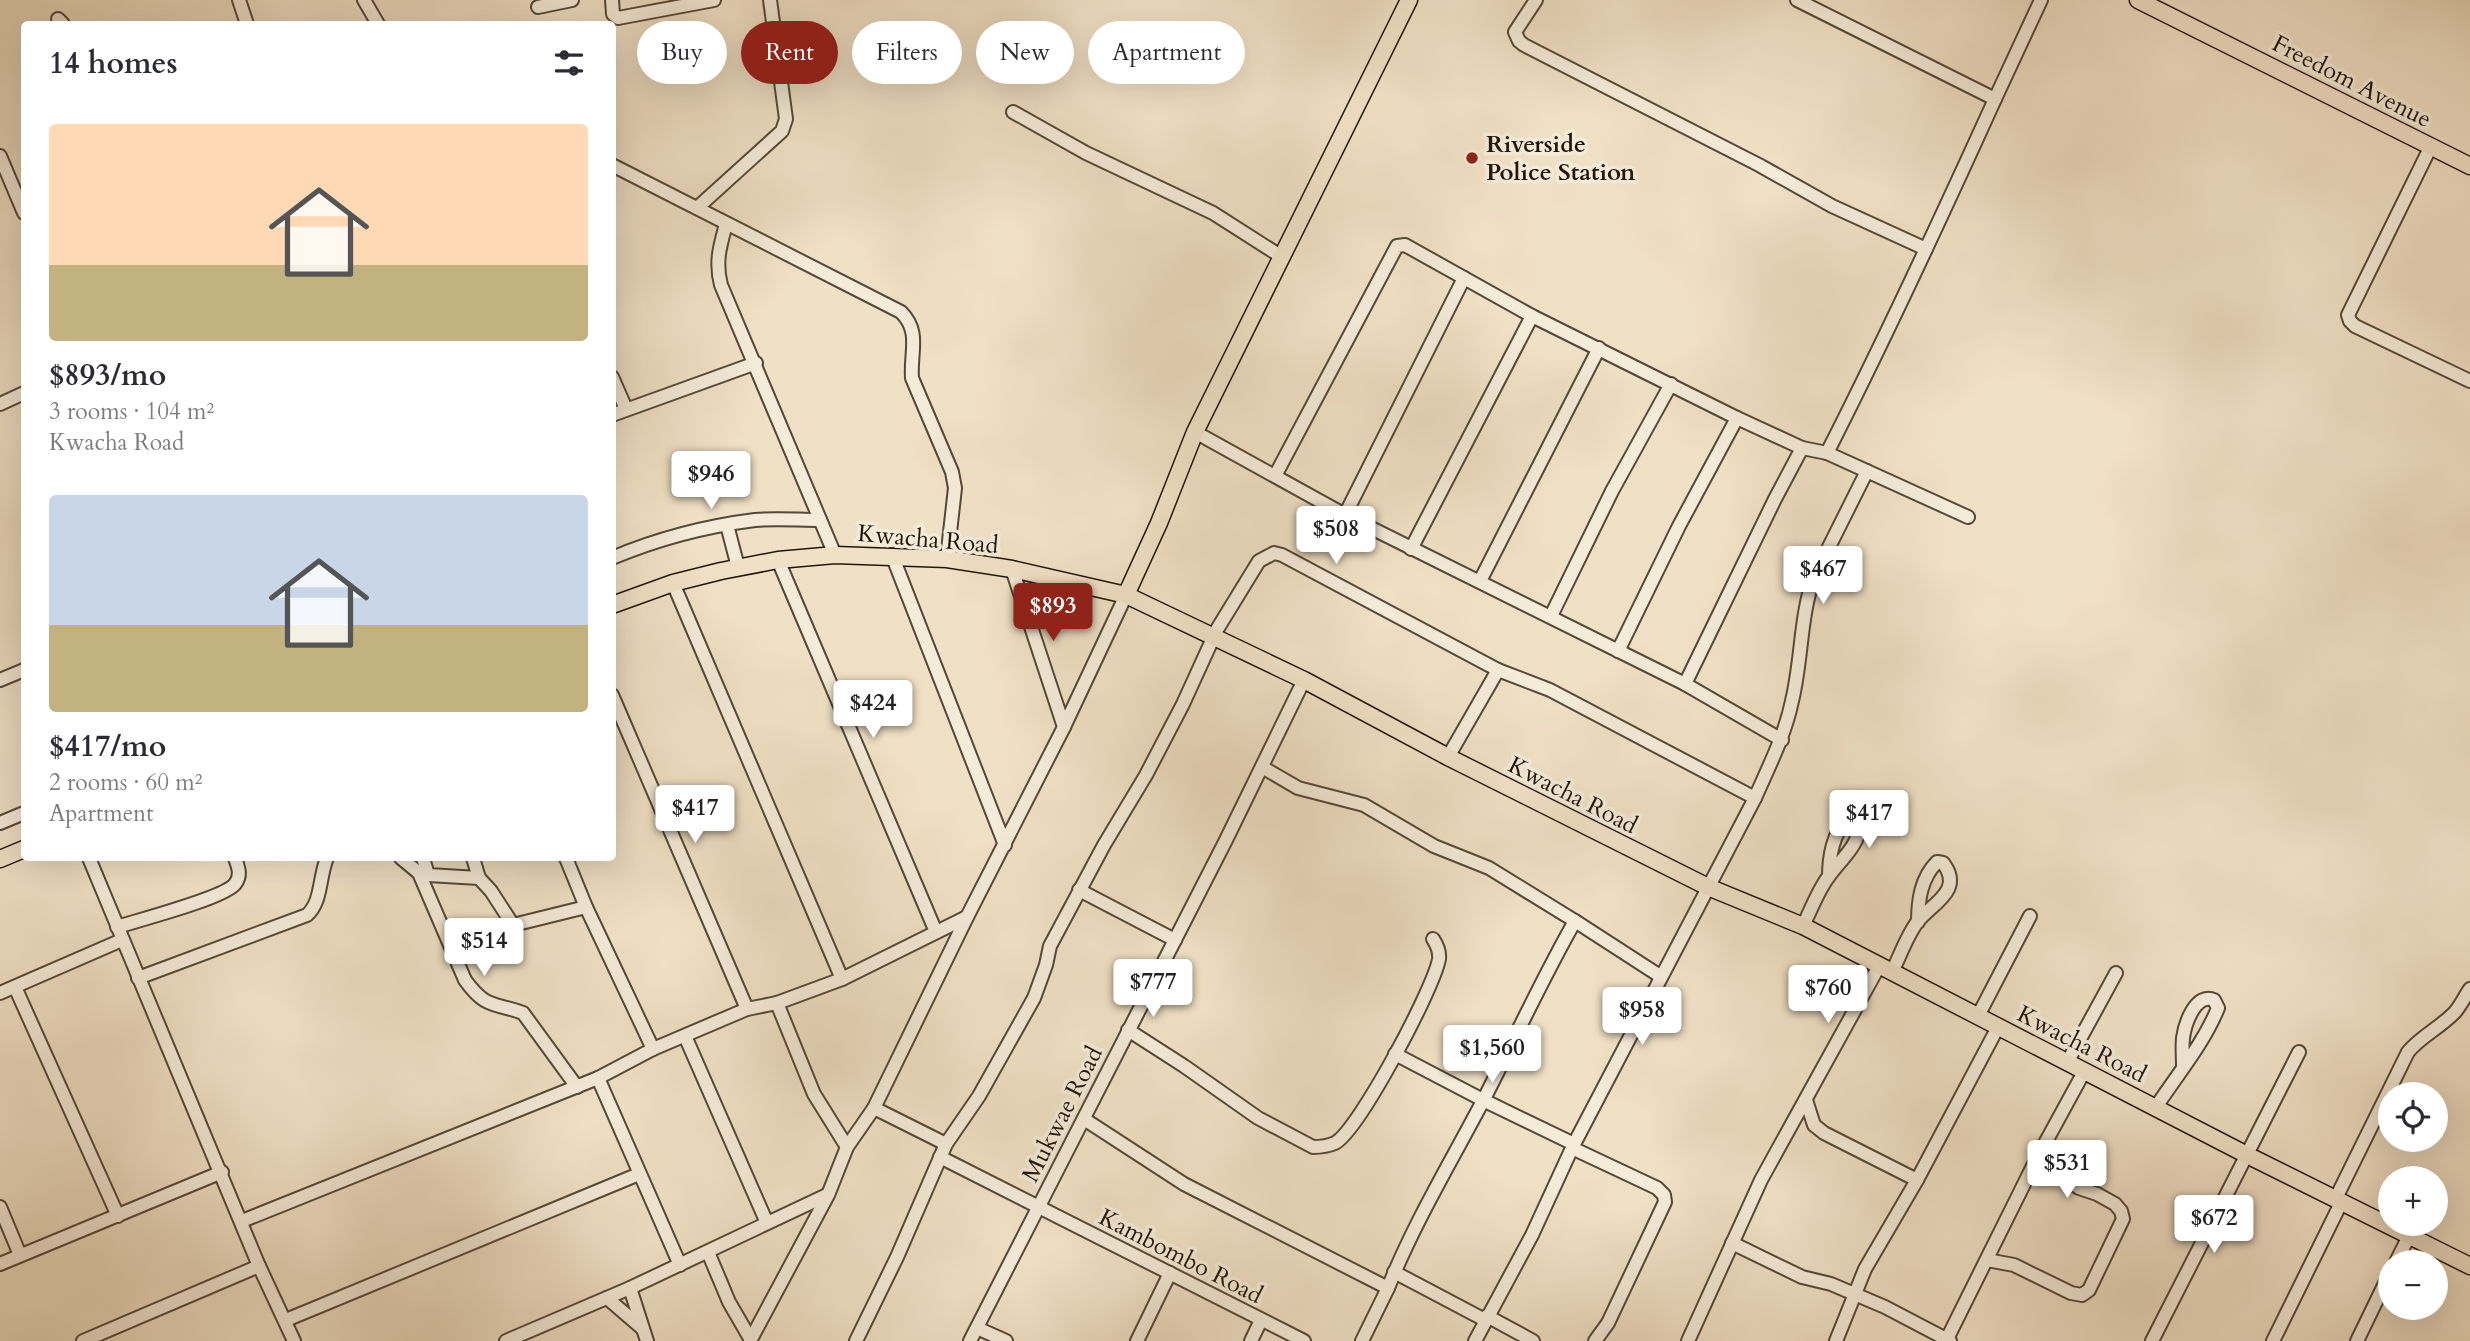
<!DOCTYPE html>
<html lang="en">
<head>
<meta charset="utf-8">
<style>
  body { margin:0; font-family:Cardo,serif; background:#f7f7f7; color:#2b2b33; height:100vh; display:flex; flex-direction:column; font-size:26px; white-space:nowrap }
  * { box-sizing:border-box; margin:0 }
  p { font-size:23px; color:#7c7c81 }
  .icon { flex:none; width:38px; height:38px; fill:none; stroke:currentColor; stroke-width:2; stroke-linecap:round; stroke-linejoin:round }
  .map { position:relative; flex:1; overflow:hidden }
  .details { position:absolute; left:21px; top:21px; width:595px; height:840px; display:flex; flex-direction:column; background:#fff; border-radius:7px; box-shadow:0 7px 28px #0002 }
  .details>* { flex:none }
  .hud { position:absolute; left:637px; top:21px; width:665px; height:63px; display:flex; gap:14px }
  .buttons { position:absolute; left:2378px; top:1082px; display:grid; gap:14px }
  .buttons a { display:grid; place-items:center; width:70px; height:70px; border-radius:50%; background:#fff; box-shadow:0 7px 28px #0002; font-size:35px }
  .price { position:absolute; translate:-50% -60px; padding:0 16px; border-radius:7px; background:#fff; color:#222; font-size:23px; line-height:46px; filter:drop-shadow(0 2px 4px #0008) }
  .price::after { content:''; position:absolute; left:50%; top:42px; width:21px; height:16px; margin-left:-10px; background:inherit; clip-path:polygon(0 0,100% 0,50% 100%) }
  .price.on { background:#8f2418; color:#fff }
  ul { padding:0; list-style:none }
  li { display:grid; align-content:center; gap:14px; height:371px; padding:0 28px }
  li span { display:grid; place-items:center; height:217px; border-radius:7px; color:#555 }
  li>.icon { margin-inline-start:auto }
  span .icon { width:126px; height:126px; fill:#fffc; stroke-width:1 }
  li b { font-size:30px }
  h2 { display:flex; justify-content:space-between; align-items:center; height:84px; padding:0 28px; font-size:30px }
  .pill { padding:0 24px; border-radius:32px; background:#fff; box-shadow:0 7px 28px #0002; font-size:24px; line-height:63px }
  .pill.on { background:#8f2418; color:#fff }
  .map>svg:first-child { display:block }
</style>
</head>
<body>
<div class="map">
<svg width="2470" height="1341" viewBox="0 0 2470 1341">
  <rect width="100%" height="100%" fill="#f0e0c5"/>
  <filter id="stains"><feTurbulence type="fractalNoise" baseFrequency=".00286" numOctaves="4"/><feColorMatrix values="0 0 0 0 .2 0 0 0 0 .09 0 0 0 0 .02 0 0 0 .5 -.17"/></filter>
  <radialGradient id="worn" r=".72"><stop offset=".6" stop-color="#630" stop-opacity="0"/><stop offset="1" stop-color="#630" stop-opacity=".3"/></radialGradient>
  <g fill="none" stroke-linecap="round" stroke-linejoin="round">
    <defs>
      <g id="minor">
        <polyline points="239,0 247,24"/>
        <polyline points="364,0 378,24"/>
        <polyline points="612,0 613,14 618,18 714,0"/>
        <polyline points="1536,0 1515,32 1519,41 1524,45 1759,165 1832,206 1926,249"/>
        <polyline points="1797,0 1995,99 2041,0"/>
        <polyline points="538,7 572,0"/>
        <polyline points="58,19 63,24"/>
        <polyline points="1013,112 1086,153 1213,213 1282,257"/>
        <polyline points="2431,146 2348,315 2350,321 2355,326 2470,381"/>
        <polyline points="0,156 24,213"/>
        <path d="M612,165L901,312C921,332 910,352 912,378L952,472L955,488L947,559"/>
        <polyline points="697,208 782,131 786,119 770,0"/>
        <path d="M726,224C720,246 715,262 721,285L835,555"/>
        <polyline points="612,377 626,409"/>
        <polyline points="0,404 24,393"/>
        <polyline points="612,415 756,363"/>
        <polyline points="1737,418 1802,448 1827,453 1968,517"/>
        <polyline points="1195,432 1345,515 1685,684 1782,740"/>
        <path d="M1827,453C1886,337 1941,218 1995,99"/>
        <polyline points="1275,476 1397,246 1405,245 1532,316 1737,418 1679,526 1618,651"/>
        <polyline points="1345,515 1464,278"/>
        <polyline points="727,525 738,567"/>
        <polyline points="1411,549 1532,316"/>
        <polyline points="892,555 1005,845"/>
        <path d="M612,558C657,539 707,526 755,520C776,518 799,520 820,520"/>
        <polyline points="778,560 936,932"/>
        <polyline points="1012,569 1064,727"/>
        <polyline points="1480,581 1599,348"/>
        <polyline points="673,583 842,979"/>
        <polyline points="1551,616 1612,491 1671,384"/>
        <polyline points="1213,636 1259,561 1274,553 1282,555 1498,670 1550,690 1755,798"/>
        <polyline points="0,680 24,670"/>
        <polyline points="1685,684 1775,499 1802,448"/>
        <polyline points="612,695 747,1009"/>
        <polyline points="1448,757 1498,670"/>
        <polyline points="1262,767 1298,788 1364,805 1434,846 1489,868 1575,921"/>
        <polyline points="0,823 24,813"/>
        <polyline points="89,858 259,1266 294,1341"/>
        <path d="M401,858L419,873L465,980C486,1009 493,1002 523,1013L577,1087"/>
        <polyline points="423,858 428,875 479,878 491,891 513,925 586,907"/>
        <polyline points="473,858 479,878"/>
        <polyline points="566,858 586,907 653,1049"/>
        <polyline points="1079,890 1175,940"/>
        <path d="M1803,926C1811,910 1818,890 1829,876C1841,859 1859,846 1860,824L1855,819H1848C1833,832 1829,857 1829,876"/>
        <path d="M117,927C139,920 224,898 235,884C242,875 238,867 235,858"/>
        <path d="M1892,972C1900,956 1907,935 1918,921C1933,903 1964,890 1943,863L1937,862C1921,878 1918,900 1918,922"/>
        <path d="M138,978L307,915C322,902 319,877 327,858"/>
        <polyline points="15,987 118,1216"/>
        <polyline points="0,993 122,940"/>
        <polyline points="777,1003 814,1094 847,1147"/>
        <polyline points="1978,1016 2030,916"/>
        <path d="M1128,1030L1184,1066L1258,1118L1313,1147C1321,1147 1328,1146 1335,1143C1359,1130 1434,988 1439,959C1440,951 1437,945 1433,939"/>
        <polyline points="685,1036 767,1223"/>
        <polyline points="1395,1054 1483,1100 1574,1144"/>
        <polyline points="2068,1061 2116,973"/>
        <polyline points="598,1078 680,1265"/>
        <polyline points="1806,1100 1814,1125 1824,1133 1917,1180"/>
        <path d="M2156,1107C2177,1075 2204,1043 2218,1008L2214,1000C2196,992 2185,1023 2183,1038C2182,1047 2183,1057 2183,1066"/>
        <polyline points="874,1108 946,1144"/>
        <polyline points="1084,1119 1184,1184 1388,1288 1362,1341"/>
        <polyline points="1572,1148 1657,1188 1664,1195 1665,1202 1608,1323 1595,1341"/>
        <polyline points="940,1157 1304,1341"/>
        <path d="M2336,1198L2408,1052C2421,1036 2440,1028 2455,1012C2461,1005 2465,996 2470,989"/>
        <polyline points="0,1207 20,1255"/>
        <polyline points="242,1221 598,1078 653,1049 747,1009 777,1003 842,979 967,917"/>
        <polyline points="1732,1243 1802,1277 1831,1284 1885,1307 1950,1341"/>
        <polyline points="708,1252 729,1302 751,1340"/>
        <polyline points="1987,1260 2014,1265 2071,1293 2082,1295 2089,1290 2123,1219 2121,1211 2115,1204 2097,1194 2079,1188 2036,1160"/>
        <polyline points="2396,1262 2409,1236"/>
        <polyline points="0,1264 222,1172"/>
        <polyline points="1394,1272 1485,1320"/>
        <polyline points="630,1288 647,1341"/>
        <path d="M1388,1288C1415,1221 1452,1160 1485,1097C1515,1038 1542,979 1575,921L1660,976"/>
        <polyline points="607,1298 643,1329"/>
        <polyline points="1487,1316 1533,1341"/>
        <polyline points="286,1320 639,1174"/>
        <polyline points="977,1328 1006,1341"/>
        <polyline points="83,1341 259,1266"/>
        <polyline points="506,1341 630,1288 827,1195"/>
        <polyline points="750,1341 828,1195 847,1147 874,1108 967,917 1064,727 1126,595"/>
        <polyline points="856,1341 897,1257 946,1144 979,1096 1034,998 1046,965 1050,946 1104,845 1146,775 1183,704 1214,636"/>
        <polyline points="970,1341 1226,840 1304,680"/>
        <polyline points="1137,1341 1170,1273"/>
        <polyline points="1251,1341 1261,1320"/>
        <path d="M1475,1341L1532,1235L1572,1148L1755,798C1769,766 1785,735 1792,701C1802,660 1800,616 1814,577L1867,471"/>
        <polyline points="1688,1341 1761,1180 1879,966"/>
        <polyline points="1836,1341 1865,1269 1917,1180 1998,1027"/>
        <polyline points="1946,1341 2036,1160 2085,1070"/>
        <polyline points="2152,1341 2299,1052"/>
        <polyline points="2273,1341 2342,1201"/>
        <polyline points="2357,1341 2390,1273"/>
      </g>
      <g id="major">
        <polyline points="2138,0 2470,166"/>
        <polyline points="1126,595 1159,523 1195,432 1409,0"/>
        <polyline points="612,605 673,583 721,571 778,560 835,555 947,559 1012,569 1126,595 1304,680 1448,757 1708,887 1803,926 2247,1155 2470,1266"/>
        <polyline points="0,859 24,849"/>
      </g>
    </defs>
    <use href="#minor" stroke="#554838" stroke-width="16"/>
    <use href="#major" stroke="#211609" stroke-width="19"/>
    <use href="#minor" stroke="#f5ebd9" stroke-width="12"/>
    <use href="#major" stroke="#f0e0c5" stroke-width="16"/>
  </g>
  <circle fill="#8f2418" stroke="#f5ebd9" stroke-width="2.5" cx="1472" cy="158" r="7"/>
  <g text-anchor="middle" stroke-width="7" stroke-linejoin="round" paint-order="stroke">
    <g font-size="24" fill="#211609" stroke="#f5ebd9">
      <text transform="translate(2352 81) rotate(27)" y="8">Freedom Avenue</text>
      <text transform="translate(928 539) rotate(5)" y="8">Kwacha Road</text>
      <text transform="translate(1573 795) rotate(27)" y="8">Kwacha Road</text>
      <text transform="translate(2082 1044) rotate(27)" y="8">Kwacha Road</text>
      <text transform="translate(1062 1114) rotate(-63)" y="8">Mukwae Road</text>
      <text transform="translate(1181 1256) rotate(27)" y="8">Kambombo Road</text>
    </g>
    <g font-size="24" font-weight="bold" fill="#211609" stroke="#f5ebd9" text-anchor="start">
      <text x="1486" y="152">Riverside<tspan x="1486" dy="28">Police Station</tspan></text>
    </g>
  </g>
  <rect width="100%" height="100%" filter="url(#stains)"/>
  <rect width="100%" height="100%" fill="url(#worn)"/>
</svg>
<div class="buttons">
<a><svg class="icon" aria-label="locate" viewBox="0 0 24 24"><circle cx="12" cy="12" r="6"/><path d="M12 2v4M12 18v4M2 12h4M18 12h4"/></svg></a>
<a>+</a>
<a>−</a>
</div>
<b class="price" style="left:711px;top:511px">$946</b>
<b class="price" style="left:1336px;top:566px">$508</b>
<b class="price" style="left:1823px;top:606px">$467</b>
<b class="price on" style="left:1053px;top:643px">$893</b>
<b class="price" style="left:873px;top:740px">$424</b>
<b class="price" style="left:695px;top:845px">$417</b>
<b class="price" style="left:1869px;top:850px">$417</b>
<b class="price" style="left:484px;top:978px">$514</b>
<b class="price" style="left:1153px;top:1019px">$777</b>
<b class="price" style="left:1828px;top:1025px">$760</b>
<b class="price" style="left:1642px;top:1047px">$958</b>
<b class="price" style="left:1492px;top:1085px">$1,560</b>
<b class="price" style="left:2067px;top:1200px">$531</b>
<b class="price" style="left:2214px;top:1255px">$672</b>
<div class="hud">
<a class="pill">Buy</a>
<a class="pill on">Rent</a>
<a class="pill">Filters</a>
<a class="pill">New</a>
<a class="pill">Apartment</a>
</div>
<section class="details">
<h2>14 homes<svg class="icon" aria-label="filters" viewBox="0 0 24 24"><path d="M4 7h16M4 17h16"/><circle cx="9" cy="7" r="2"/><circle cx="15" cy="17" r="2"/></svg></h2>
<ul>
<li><span style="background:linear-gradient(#ffd9b3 65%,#c2b280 0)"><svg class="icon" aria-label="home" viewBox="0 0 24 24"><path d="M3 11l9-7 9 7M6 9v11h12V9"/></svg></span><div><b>$893/mo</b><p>3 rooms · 104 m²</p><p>Kwacha Road</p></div></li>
<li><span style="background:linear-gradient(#c9d6e8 60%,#c2b280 0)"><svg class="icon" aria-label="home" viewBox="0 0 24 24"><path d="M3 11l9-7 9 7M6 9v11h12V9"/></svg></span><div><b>$417/mo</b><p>2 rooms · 60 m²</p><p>Apartment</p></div></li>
</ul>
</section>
</div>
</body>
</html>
